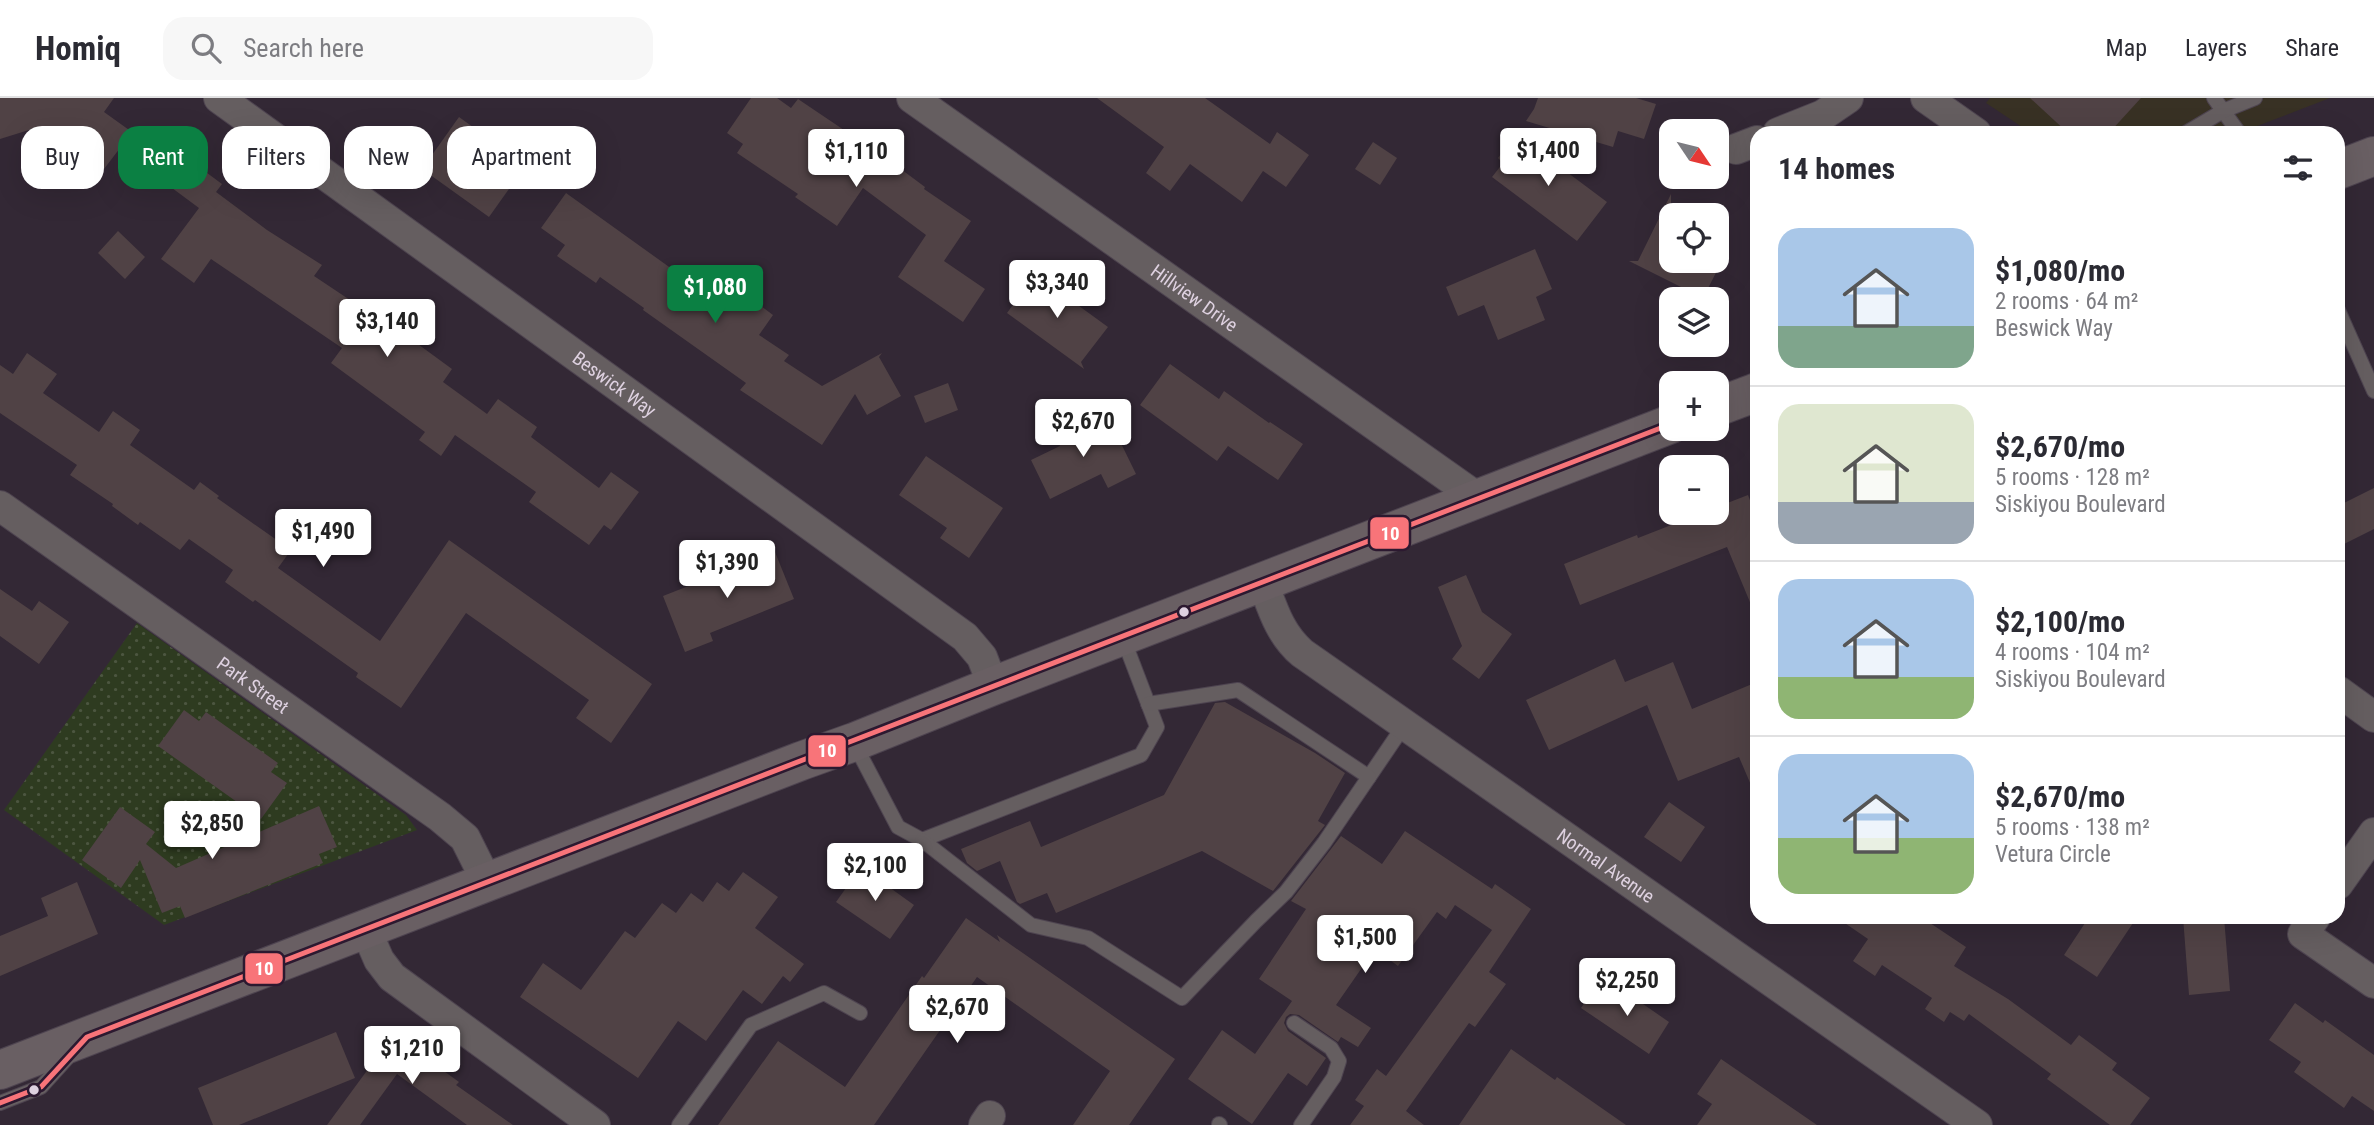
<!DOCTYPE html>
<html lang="en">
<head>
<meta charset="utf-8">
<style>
  body { margin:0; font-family:"Roboto Condensed",sans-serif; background:#f7f7f7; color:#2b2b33; height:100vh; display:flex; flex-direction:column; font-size:26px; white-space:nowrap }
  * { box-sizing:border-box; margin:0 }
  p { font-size:23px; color:#7c7c81 }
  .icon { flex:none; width:38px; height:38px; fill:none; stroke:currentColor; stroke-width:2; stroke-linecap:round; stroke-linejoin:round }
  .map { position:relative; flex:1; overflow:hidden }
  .drawer { position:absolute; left:1750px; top:28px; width:595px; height:798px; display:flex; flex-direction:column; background:#fff; border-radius:21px; box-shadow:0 7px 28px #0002 }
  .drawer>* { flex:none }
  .guide { position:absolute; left:21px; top:28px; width:665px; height:63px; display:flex; gap:14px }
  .needle { width:46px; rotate:125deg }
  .buttons { position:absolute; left:1659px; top:21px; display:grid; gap:14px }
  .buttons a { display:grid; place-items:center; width:70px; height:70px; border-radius:14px; background:#fff; box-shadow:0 7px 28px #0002; font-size:35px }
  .price { position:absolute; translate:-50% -60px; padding:0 16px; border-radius:7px; background:#fff; color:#222; font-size:23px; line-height:46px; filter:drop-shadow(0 2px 4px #0008) }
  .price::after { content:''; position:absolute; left:50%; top:42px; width:21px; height:16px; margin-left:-10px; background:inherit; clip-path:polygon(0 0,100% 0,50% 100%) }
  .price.selected { background:#0b8043; color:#fff }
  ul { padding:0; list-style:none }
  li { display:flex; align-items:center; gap:21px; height:175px; padding:0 28px }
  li+li { border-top:2px solid #e1e1e2 }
  li span { display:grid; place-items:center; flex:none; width:196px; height:140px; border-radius:21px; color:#555 }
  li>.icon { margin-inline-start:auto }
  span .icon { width:84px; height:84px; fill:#fffc; stroke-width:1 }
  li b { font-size:30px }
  h2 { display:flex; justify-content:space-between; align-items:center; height:84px; padding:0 28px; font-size:30px }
  .tag { padding:0 24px; border-radius:21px; background:#fff; box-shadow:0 7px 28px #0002; font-size:24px; line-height:63px }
  .tag.selected { background:#0b8043; color:#fff }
  header { display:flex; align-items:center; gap:42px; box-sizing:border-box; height:98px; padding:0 35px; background:#fff; border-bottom:2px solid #e1e1e2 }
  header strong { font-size:33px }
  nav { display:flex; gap:38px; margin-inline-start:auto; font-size:24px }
  .search { width:490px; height:63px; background:#f7f7f7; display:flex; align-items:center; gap:18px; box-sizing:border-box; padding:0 24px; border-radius:21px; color:#7c7c81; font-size:26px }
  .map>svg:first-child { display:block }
</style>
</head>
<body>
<header>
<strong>Homiq</strong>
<div class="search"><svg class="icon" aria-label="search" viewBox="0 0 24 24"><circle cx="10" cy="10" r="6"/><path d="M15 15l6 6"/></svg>Search here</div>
<nav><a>Map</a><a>Layers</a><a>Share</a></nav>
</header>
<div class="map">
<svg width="2374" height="1027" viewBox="0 0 2374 1027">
  <defs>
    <pattern id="grass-dots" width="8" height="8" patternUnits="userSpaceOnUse" patternTransform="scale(1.75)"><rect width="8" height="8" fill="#2e3b20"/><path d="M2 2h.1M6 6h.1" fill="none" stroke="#4c5640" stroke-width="1.8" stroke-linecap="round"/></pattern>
  </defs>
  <rect width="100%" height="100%" fill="#332835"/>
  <polygon fill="#383124" points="1990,0 2330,0 2239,35 2031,35 1986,5"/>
  <polygon fill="url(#grass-dots)" points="137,525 406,717 417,732 164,827 4,712"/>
  <g fill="#504245">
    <polygon points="0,0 114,0 104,14 171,62 168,68 120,50 101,75 89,65 75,66 29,32 0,41"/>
    <polygon points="751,0 777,0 791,10 798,1 890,63 925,89 924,91 971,123 944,163 985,191 963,224 898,179 926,137 863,90 837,128 795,99 798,96 737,55 743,46 727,35"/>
    <polygon points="1097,0 1205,0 1270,46 1277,34 1309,57 1286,89 1263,73 1242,104 1190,66 1170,93 1146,75 1164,49"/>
    <polygon points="1538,0 1636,0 1656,6 1644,41 1618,33 1613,49 1526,23 1534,11"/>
    <polygon points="2030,0 2141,0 2109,35 2068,35"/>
    <polygon points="459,19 526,67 489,119 422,71"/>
    <polygon points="1516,36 1607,104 1577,143 1492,79 1503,65 1498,60"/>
    <polygon points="1373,44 1397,60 1380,87 1355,71"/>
    <polygon points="191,63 222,86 216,94 267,132 322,167 314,178 368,214 370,211 452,271 443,284 487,316 498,301 537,329 531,339 599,390 611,374 639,394 611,432 604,427 589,447 529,404 536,394 455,337 441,358 419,342 425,334 331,265 342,250 211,161 194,185 161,161 199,110 172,90"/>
    <polygon points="566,95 672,171 675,167 740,213 750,200 773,217 759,237 789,257 784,263 822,288 882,255 879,259 901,298 867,317 855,296 822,347 740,292 746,285 643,212 644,210 600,179 596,185 557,158 565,147 541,130"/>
    <polygon points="1671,96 1671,163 1722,163 1703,200 1629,163 1638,163"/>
    <polygon points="118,133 145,159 125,181 98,155"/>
    <polygon points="1535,151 1552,191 1536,199 1545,222 1498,242 1484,207 1458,218 1446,189"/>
    <polygon points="1035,176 1108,229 1081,264 1084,271 1007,215"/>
    <polygon points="27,255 57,276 43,295 99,334 113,313 140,332 130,347 194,392 200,384 219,398 217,400 291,452 278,470 380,543 449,442 652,586 611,645 576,620 589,602 466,515 401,610 356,579 358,575 255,502 253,504 225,484 233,472 189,441 180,452 140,424 138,427 112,408 113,406 70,377 77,367 0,315 0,267 13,276"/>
    <polygon points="1170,266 1219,301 1224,293 1269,325 1270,324 1303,346 1278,382 1228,348 1217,363 1140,307"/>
    <polygon points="948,285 958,312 925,325 914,298"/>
    <polygon points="1081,318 1090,337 1112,327 1136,376 1108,390 1101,376 1050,401 1031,362 1060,348 1053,332"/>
    <polygon points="926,358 1003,410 969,460 940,440 947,430 899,397"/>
    <polygon points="2374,390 2374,431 2338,449 2338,408"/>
    <polygon points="1748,397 1757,421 1757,521 1727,449 1580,507 1564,466 1637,437 1638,440 1702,415 1717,415 1717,409"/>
    <polygon points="775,454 794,501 710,535 713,543 685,554 663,498"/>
    <polygon points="1466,477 1482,514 1512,536 1479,581 1452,561 1462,548 1438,489"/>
    <polygon points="0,491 32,513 39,503 69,524 39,566 0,538"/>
    <polygon points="1615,561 1625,584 1673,564 1692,611 1757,584 1757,701 1739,659 1678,683 1647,607 1549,652 1526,602"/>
    <polygon points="1225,604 1315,655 1345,675 1318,723 1325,727 1273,793 1202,753 1056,815 1047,795 1020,806 1017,804 1000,763 977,773 967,765 961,751 1030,723 1041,749 1164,697 1215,605"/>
    <polygon points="184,612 199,623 206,614 278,665 271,674 287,685 261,721 158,648"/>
    <polygon points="1669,704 1705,729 1681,764 1644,739"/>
    <polygon points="319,708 337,749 319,756 323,765 185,820 180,808 162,815 140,762 121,790 82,762 120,709 155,734 146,746 176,770"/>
    <polygon points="1405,733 1492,791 1495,786 1531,811 1489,874 1506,886 1475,929 1469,925 1406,1013 1424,1027 1350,1027 1364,1008 1355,1002 1377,971 1386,978 1492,832 1455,807 1446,821 1437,814 1398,868 1375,851 1336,907 1371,930 1358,949 1341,939 1338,944 1299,917 1290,916 1286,919 1284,925 1288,933 1326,960 1307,988 1288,975 1252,1026 1188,981 1222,932 1255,956 1292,903 1259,881 1306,811 1291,803 1341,738 1382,766"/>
    <polygon points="861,769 914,807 890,841 836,804"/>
    <polygon points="743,774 778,799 755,830 804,866 790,884 783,878 762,906 743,892 706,943 678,923 638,980 520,899 543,865 581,892 625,833 635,840 662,805 676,815 691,795 703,804 717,784 729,793"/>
    <polygon points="77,784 98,836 0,878 0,838 48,818 41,800"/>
    <polygon points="1836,819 1921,819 1966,849 1954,868 2008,901 2071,947 2079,937 2117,965 2112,972 2150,1000 2130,1027 2110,1027 2047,981 2051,976 1969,916 1964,923 1950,914 1944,924 1925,911 1932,900 1882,867 1875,878 1853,863 1868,841"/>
    <polygon points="2089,819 2137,819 2097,879 2064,857"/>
    <polygon points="2183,819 2224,819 2230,893 2189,897"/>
    <polygon points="966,820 1000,844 997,837 1175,961 1129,1027 1073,1027 1110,973 977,879 874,1027 718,1027 778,943 845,989 922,878 924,880"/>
    <polygon points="1597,887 1624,905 1630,897 1669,924 1649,956 1581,910"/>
    <polygon points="2295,905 2323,925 2325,922 2374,957 2374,1013 2352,998 2344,1010 2294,974 2301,964 2269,942"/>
    <polygon points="399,929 420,945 415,952 459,984 456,987 513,1027 467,1027 397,976 360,1027 327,1027"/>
    <polygon points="336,934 355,980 239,1027 213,1027 198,990"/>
    <polygon points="1511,951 1555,982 1557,979 1626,1027 1459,1027"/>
    <polygon points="1721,961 1817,1027 1697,1027 1712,1006 1697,996"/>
  </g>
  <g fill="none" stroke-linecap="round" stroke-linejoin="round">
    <defs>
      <g id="service">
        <polyline points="2214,0 2239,35"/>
        <polyline points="2186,35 2223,13 2255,0"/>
        <polyline points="2338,212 2374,293"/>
        <polyline points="854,645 898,729 922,742 1141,657 1157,629 1123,540"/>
        <polyline points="1369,679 1405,626"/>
        <polyline points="922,742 1031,827 1088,840 1182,900 1256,823 1286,794 1324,745 1369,679 1238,592 1148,606"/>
        <polyline points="1294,925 1331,950 1339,963 1334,979 1301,1027"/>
        <polyline points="0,1005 41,989 69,958"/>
        <polyline points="1219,1026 1220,1027"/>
        <polyline points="679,1027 751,927 824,895 860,915"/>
      </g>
      <g id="minor">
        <path id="s1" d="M219,0L965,539L982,559L993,588"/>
        <path id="s2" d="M912,0L1478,400"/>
        <polyline points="1926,0 1976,35"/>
        <polyline points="1778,35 1823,17 1848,0"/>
        <polyline points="1736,51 1757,43"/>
        <path id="s3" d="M0,408L440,719L465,740L487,784"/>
        <path id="s4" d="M1263,485C1273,512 1280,536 1302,555L1977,1027"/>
        <polyline points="2338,593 2374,619"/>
        <polyline points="2338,786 2374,735"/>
        <polyline points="2315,819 2303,836 2374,885"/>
        <polyline points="366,832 379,862 392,879 595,1027"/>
        <polyline points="984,1027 990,1018"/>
      </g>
      <g id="secondary">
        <polyline points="2338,72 2374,58"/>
        <polyline points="1717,309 1757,294"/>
        <polyline points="0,972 801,663 854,644 993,588 1671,326"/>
      </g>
    </defs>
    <use href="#service" stroke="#4e4450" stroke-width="16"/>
    <use href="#minor" stroke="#4e4450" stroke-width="32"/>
    <use href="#secondary" stroke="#4e4450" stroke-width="40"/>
    <use href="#service" stroke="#655e60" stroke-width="14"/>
    <use href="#minor" stroke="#655e60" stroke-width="30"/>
    <use href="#secondary" stroke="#695f63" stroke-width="38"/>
    <defs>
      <path id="bus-1" d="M0,1005L41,989L87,939C615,735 1143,530 1671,326"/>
    </defs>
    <use href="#bus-1" stroke="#2c1930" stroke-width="10"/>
    <use href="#bus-1" stroke="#f87479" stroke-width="5"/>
  </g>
  <g fill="#ded1e0" stroke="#2c1930" stroke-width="2.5">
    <circle cx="1184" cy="514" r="6"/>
    <circle cx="34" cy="992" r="6"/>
  </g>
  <g text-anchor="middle" stroke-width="6" stroke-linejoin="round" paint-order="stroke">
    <g font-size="19" fill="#ded1e0" stroke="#2c1930">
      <text dy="7" stroke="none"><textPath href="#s2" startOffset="346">Hillview Drive</textPath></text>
      <text dy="7" stroke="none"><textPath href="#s1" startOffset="488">Beswick Way</textPath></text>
      <text dy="7" stroke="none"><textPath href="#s3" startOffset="310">Park Street</textPath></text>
      <text dy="7" stroke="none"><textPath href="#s4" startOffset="452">Normal Avenue</textPath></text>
    </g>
  </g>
  <g stroke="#2c1930" stroke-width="2.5">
    <rect x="1369" y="418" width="41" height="34" rx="7" fill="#f87479"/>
    <rect x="807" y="636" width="40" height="34" rx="7" fill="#f87479"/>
    <rect x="244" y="854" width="40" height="33" rx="7" fill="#f87479"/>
  </g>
  <g font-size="19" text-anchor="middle" font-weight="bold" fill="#fff">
    <text x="1390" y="442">10</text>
    <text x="827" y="659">10</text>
    <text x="264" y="877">10</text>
  </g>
</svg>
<div class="buttons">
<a><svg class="needle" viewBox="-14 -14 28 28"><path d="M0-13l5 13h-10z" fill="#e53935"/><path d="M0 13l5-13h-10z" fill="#7c7c81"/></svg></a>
<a><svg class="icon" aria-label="locate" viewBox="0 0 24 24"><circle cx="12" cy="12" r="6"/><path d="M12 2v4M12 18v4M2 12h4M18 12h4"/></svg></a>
<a><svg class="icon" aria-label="layers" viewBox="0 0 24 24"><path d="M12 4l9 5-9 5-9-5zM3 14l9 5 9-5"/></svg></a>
<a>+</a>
<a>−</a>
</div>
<b class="price" style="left:1548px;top:90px">$1,400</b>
<b class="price" style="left:856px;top:91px">$1,110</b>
<b class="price" style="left:1057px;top:222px">$3,340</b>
<b class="price selected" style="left:715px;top:227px">$1,080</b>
<b class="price" style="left:387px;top:261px">$3,140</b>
<b class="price" style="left:1083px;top:361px">$2,670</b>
<b class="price" style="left:323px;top:471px">$1,490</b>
<b class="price" style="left:727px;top:502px">$1,390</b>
<b class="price" style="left:212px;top:763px">$2,850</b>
<b class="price" style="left:875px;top:805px">$2,100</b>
<b class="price" style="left:1365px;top:877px">$1,500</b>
<b class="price" style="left:1627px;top:920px">$2,250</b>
<b class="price" style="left:957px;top:947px">$2,670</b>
<b class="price" style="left:412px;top:988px">$1,210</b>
<div class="guide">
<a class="tag">Buy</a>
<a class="tag selected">Rent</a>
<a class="tag">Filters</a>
<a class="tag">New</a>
<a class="tag">Apartment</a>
</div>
<section class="drawer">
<h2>14 homes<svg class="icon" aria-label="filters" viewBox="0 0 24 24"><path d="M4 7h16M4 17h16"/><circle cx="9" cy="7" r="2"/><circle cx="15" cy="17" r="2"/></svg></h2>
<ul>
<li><span style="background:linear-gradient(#a9c7e8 70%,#7fa58c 0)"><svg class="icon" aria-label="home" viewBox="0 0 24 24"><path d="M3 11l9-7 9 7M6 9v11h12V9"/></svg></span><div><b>$1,080/mo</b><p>2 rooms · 64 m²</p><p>Beswick Way</p></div></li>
<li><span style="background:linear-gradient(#dfe7d0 70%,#9aa5b1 0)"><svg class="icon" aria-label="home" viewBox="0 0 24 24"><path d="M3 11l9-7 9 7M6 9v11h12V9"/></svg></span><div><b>$2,670/mo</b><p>5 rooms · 128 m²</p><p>Siskiyou Boulevard</p></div></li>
<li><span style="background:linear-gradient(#a9c7e8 70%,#8fb573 0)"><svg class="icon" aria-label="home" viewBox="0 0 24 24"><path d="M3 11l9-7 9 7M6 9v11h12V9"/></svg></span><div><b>$2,100/mo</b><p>4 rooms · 104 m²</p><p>Siskiyou Boulevard</p></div></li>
<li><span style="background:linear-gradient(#a9c7e8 60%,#8fb573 0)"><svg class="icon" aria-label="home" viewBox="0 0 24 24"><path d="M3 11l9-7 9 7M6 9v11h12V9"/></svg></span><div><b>$2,670/mo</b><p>5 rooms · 138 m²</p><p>Vetura Circle</p></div></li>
</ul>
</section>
</div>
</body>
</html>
